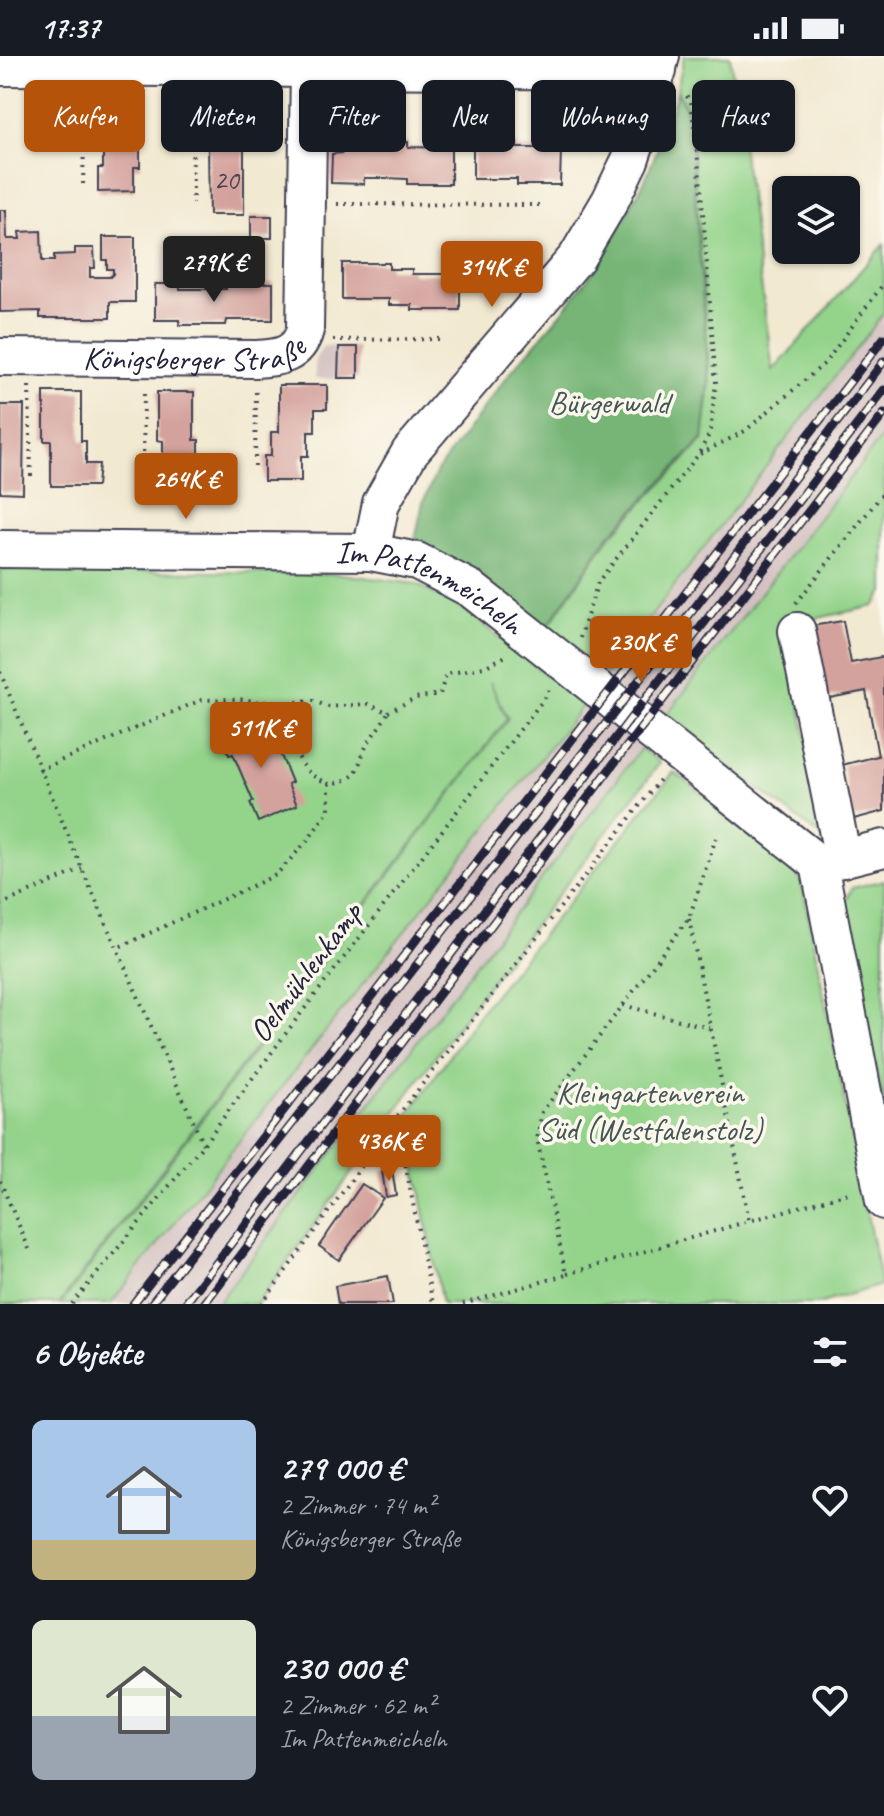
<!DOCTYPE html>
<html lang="de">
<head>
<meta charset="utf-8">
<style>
  body { margin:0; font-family:Caveat,sans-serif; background:#20242c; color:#f1f3f6; height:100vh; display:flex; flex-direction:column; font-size:30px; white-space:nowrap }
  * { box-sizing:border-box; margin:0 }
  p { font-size:26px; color:#9ea1a6 }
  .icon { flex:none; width:44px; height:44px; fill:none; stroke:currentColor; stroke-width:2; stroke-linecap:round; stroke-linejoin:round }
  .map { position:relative; height:1248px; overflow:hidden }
  .sheet { display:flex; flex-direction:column; background:#171b24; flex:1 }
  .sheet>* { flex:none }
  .top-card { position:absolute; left:24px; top:24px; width:836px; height:72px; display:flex; gap:16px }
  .fabs { position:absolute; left:772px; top:120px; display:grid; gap:16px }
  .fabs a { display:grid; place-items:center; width:88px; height:88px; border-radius:12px; background:#171b24; box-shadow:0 2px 6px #0004; font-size:40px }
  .price { position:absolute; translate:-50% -68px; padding:0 18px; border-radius:8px; background:#b45309; color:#fff; font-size:26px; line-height:52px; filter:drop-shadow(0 2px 4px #0008) }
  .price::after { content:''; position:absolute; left:50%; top:48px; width:24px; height:18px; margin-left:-12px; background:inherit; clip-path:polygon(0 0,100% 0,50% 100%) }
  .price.current { background:#222; color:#fff }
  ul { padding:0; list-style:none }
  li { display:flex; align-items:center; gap:24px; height:200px; padding:0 32px }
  li span { display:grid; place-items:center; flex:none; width:224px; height:160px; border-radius:12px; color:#555 }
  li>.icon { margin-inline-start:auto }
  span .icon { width:96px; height:96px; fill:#fffc; stroke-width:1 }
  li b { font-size:34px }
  h2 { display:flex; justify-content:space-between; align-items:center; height:96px; padding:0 32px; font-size:34px }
  .tag { padding:0 28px; border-radius:12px; background:#171b24; box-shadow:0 2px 6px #0004; font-size:28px; line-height:72px }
  .tag.current { background:#b45309; color:#fff }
  .status { display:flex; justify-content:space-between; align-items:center; height:56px; padding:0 40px; background:#171b24; direction:ltr }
  .status svg { height:22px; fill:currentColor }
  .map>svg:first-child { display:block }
</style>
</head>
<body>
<div class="status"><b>17:37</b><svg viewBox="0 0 49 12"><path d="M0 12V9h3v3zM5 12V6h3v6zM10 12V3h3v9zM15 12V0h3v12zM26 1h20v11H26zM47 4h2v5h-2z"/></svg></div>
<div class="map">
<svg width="884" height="1248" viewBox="0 0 884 1248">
  <rect width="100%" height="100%" fill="#fbf7ec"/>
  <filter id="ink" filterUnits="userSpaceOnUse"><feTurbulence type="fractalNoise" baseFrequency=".0125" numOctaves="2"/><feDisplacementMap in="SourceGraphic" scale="16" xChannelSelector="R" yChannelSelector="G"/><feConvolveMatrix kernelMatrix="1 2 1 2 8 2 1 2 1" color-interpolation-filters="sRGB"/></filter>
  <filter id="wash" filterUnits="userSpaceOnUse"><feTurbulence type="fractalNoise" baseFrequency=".006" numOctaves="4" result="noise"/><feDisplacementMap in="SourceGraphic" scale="32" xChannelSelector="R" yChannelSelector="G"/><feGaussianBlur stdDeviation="1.8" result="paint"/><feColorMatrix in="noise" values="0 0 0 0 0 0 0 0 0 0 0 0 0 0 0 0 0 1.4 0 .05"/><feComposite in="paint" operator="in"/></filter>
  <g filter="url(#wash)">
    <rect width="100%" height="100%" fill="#f2e9d1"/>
    <g fill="#d2bfc0">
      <polygon points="884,259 884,376 640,691 217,1248 113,1248 609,619"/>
      <polygon points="324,290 358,291 358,322 315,323 315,303"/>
    </g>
    <g fill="#93d38a" stroke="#5a7a62" stroke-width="2">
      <polygon points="684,0 730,0 773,315 884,188 884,257 607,618 546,574 608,483 703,385 710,327 690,57 677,34"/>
      <polygon points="884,378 884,536 874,550 785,569 826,784 664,662"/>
      <polygon points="0,513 341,518 416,528 463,553 584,648 111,1248 61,1248 508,663 490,626 507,663 59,1248 0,1248"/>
      <polygon points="641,692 660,707 471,951 257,1248 217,1248"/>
      <polygon points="674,716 788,804 802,828 881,1229 818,1248 442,1248 406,1062 480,956"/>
      <polygon points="884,824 884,1056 845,846 852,832"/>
    </g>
    <polygon fill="#76b576" stroke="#4c6c58" stroke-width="2" points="677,36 689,58 709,328 703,383 608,481 545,574 414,489 423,446 437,415 509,318 560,259 603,202 645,124 665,75"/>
    <g id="blocks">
      <g fill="#d4a29c">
        <polygon points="98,40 133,41 133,64 140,65 140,111 134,111 134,135 98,136 98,112 103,112 103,65 98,65"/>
        <polygon points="213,40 250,41 250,88 244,88 244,159 209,159 208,88 213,88"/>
        <polygon points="452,44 473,45 473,66 452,66"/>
        <polygon points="364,86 408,86 408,91 451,92 451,128 407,128 407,123 385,122 364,122 364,128 331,127 332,98 342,97 342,91 364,91"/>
        <polygon points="473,86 517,87 517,92 561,92 560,129 517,129 517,123 473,123"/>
        <polygon points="0,154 6,154 7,183 20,183 19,176 41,175 42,205 54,205 54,199 75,198 75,192 94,192 95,212 90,212 90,221 110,221 113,218 113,213 107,213 107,204 103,204 103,181 135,181 135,246 110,246 110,262 40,262 40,255 0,256"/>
        <rect x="251" y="160" width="21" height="22"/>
        <polygon points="342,207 389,207 389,213 412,213 412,218 460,218 460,254 412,254 412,249 389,249 389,243 342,243"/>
        <polygon points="226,227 273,227 273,264 227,264 226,269 179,269 180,264 155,264 155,228 179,228 180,233 226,233"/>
        <polygon points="339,291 358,291 358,322 338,322"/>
        <polygon points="279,329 327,329 327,353 315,353 315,376 308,376 308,400 301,400 301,425 264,425 264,400 271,400 271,376 279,376"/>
        <polygon points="44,336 81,336 81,385 86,385 86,408 99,408 97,430 51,430 51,385 44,385"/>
        <polygon points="157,336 194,336 194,384 199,384 199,430 163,430 163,385 157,384"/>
        <polygon points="1,349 24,349 23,437 0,436"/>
        <polygon points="843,565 851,607 881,601 884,603 884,755 854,763 842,709 878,700 866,635 819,644 805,571"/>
        <polygon points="261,664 270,687 275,685 292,726 288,728 297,749 258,766 250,747 253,745 233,698 229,699 222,681"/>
        <polygon points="392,1113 396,1139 386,1141 382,1115"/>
        <polygon points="362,1128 383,1142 339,1204 319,1190"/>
        <polygon points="388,1220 393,1248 338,1248 335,1230"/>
      </g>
    </g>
  </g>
  <g filter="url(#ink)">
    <use href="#blocks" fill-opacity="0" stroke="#414052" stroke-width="2"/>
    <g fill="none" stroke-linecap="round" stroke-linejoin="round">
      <defs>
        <g id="minor">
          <polyline points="0,11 658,15"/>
          <path id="s1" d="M0,301L256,303C279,302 298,299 305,274L309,12"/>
          <path id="s2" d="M0,493L371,496L417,505L471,533L819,808"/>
          <polyline points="371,496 381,447 410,396 577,201 610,145 630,104 645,60 661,0"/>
          <polyline points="797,575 843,803"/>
          <polyline points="819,808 884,1145"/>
          <polyline points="821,808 884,792"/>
        </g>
      </defs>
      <use href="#minor" stroke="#414052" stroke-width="40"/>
      <g stroke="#414052" stroke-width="4" stroke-dasharray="2 6" stroke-linecap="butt">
        <polyline points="192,43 193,148"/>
        <polyline points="83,128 85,42"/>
        <polyline points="337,148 545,149"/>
        <polyline points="333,284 443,283"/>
        <polyline points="29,330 31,420"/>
        <polyline points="700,398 745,375 825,307 884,227"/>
        <polyline points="255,410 256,332"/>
        <polyline points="143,412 144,332"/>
        <polyline points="796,547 884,436"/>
        <polyline points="580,582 598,526 698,399 710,377 716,327 701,131 691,44 683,37"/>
        <polyline points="0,616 82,813 203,1088"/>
        <path d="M289,647C288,671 292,702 312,719C316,722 324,725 329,728"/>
        <polyline points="388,656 415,642 440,638 446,618 484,611 508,599"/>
        <path d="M39,714L201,644L237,643L276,647L314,645L329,651L368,648L388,656C383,667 376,674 370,684C354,708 366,723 329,728V754L308,784L276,819L117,892"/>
        <polyline points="0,849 82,813"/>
        <polyline points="689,863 749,1165 852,1136"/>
        <polyline points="623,949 709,972"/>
        <polyline points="396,1062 433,1248"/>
        <polyline points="0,1125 29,1193"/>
        <polyline points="567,1218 749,1165"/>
        <polyline points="72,1248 203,1089 295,965 543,644 551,630"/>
        <polyline points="262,1248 396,1062 662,721"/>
        <polyline points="463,1248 566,1219 537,1082 542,1056 689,862 716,782"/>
      </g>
      <use href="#minor" stroke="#fff" stroke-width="36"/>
      <defs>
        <g id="rail">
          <polyline points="133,1248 884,282"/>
          <polyline points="151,1248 607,666 884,305"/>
          <polyline points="185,1248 643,646 884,334"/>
          <polyline points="204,1248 631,685 884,358"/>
        </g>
      </defs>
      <use href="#rail" stroke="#22223b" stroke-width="9"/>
      <use href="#rail" stroke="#fbf7ec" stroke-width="6" stroke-dasharray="18" stroke-linecap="butt"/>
    </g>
  </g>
  <g text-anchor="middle" stroke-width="7" stroke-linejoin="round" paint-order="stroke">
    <g font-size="28" fill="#4e4253">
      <text x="226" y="133">20</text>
    </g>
    <g font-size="32" fill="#22223b" stroke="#fbf7ec">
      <text dy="11" stroke="none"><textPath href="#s1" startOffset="194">Königsberger Straße</textPath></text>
      <text dy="11" stroke="none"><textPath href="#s2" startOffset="438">Im Pattenmeicheln</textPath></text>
      <text transform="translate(305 916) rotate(-53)" y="11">Oelmühlenkamp</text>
    </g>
    <g font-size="32" fill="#445753" stroke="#fbf7ec">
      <text x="609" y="357">Bürgerwald</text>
      <text x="650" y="1047">Kleingartenverein<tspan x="650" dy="37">Süd (Westfalenstolz)</tspan></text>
    </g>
  </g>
</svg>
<div class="fabs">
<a><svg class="icon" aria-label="layers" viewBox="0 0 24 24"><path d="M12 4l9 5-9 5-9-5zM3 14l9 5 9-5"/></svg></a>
</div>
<b class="price current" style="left:214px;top:248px">279K €</b>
<b class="price" style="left:492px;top:253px">314K €</b>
<b class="price" style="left:186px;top:465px">264K €</b>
<b class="price" style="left:641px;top:628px">230K €</b>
<b class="price" style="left:261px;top:714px">511K €</b>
<b class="price" style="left:389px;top:1127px">436K €</b>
<div class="top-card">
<a class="tag current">Kaufen</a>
<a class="tag">Mieten</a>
<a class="tag">Filter</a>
<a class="tag">Neu</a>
<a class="tag">Wohnung</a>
<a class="tag">Haus</a>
</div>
</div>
<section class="sheet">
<h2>6 Objekte<svg class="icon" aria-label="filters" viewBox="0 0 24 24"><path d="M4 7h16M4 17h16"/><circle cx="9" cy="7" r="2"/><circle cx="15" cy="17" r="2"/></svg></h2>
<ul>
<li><span style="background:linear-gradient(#a9c7e8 75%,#c2b280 0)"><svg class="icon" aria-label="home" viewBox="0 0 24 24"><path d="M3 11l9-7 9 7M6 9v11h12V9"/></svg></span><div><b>279 000 €</b><p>2 Zimmer · 74 m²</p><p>Königsberger Straße</p></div><svg class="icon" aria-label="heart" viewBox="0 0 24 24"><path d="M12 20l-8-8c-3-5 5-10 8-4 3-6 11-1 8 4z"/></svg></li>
<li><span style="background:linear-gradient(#dfe7d0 60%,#9aa5b1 0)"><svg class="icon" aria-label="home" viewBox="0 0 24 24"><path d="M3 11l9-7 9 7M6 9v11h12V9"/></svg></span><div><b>230 000 €</b><p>2 Zimmer · 62 m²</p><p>Im Pattenmeicheln</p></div><svg class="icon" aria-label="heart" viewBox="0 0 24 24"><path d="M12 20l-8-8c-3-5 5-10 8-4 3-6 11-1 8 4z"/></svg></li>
</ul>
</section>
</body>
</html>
